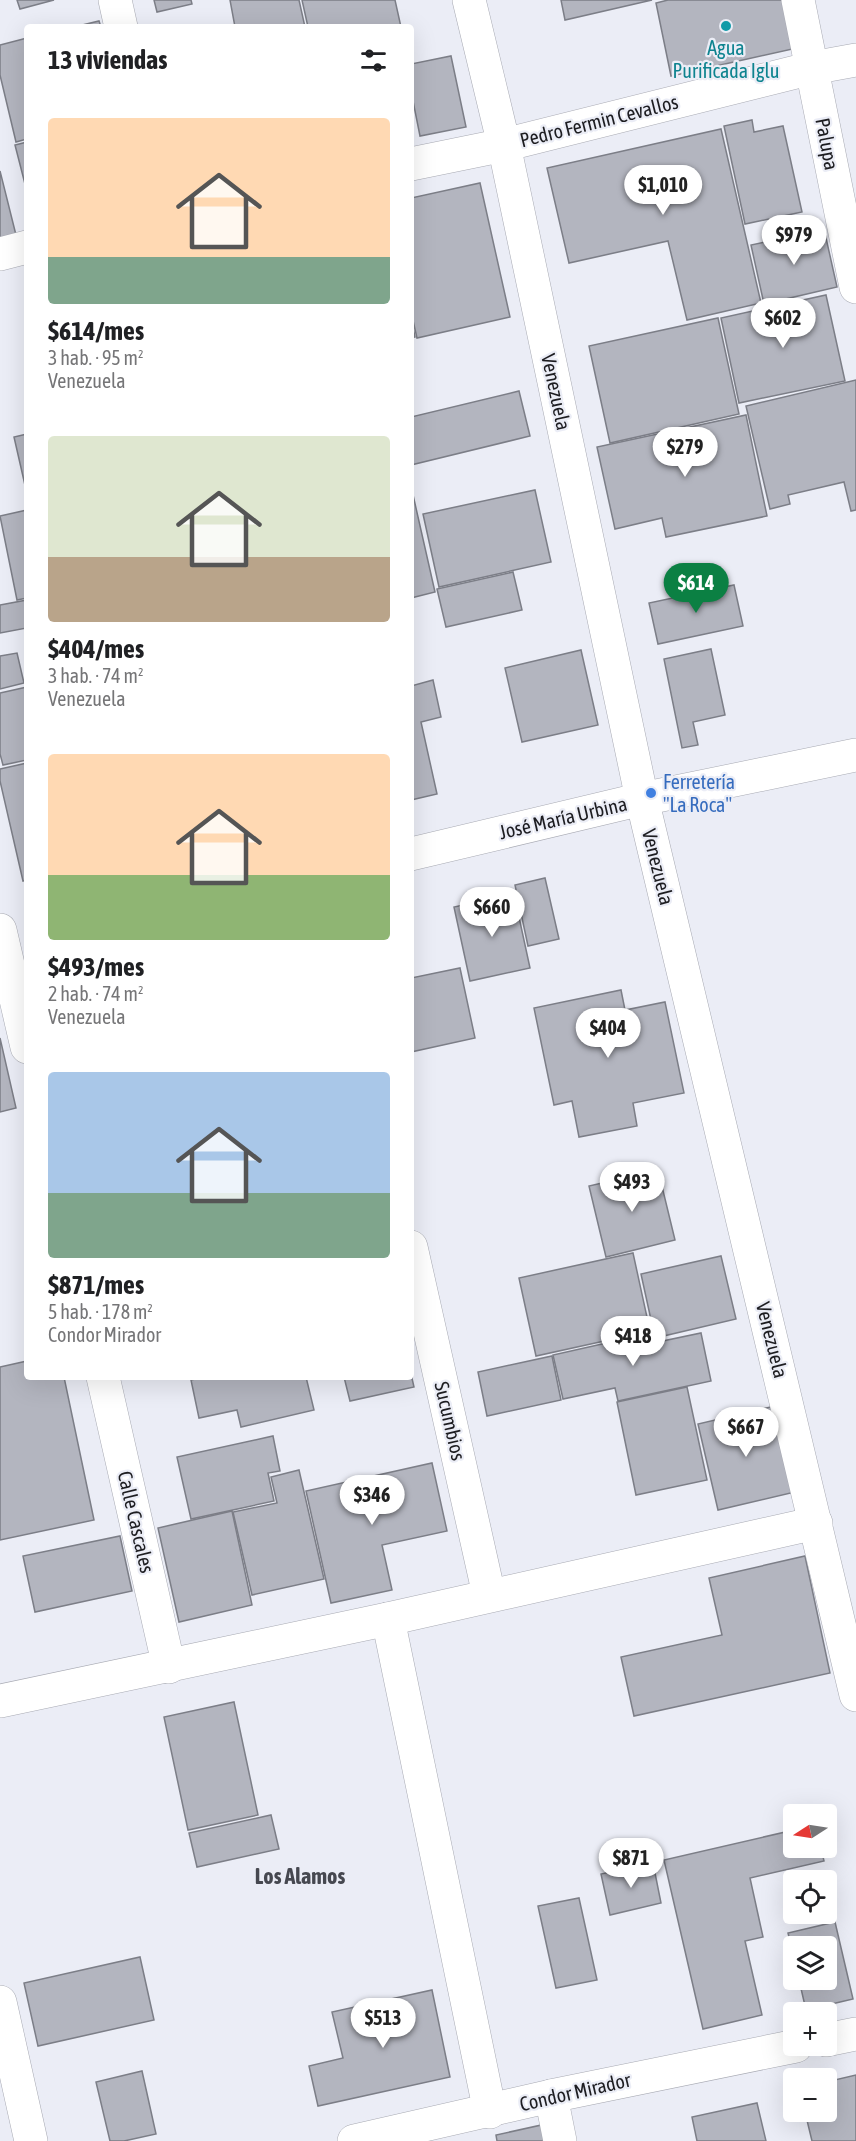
<!DOCTYPE html>
<html lang="es">
<head>
<meta charset="utf-8">
<style>
  body { margin:0; font-family:"Asap Condensed",sans-serif; background:#f2f2f2; color:#202124; height:100vh; display:flex; flex-direction:column; font-size:22px; white-space:nowrap }
  * { box-sizing:border-box; margin:0 }
  p { font-size:20px; color:#757577 }
  .icon { flex:none; width:33px; height:33px; fill:none; stroke:currentColor; stroke-width:2; stroke-linecap:round; stroke-linejoin:round }
  .map { position:relative; flex:1; overflow:hidden }
  .sheet { position:absolute; left:24px; top:24px; width:390px; height:1356px; display:flex; flex-direction:column; background:#fff; border-radius:6px; box-shadow:0 6px 24px #0002 }
  .sheet>* { flex:none }
  .needle { width:39px; rotate:258deg }
  .tools { position:absolute; left:783px; top:1804px; display:grid; gap:12px }
  .tools a { display:grid; place-items:center; width:54px; height:54px; border-radius:6px; background:#fff; box-shadow:0 6px 24px #0002; font-size:30px }
  .price { position:absolute; translate:-50% -51px; padding:0 14px; border-radius:21px; background:#fff; color:#222; font-size:20px; line-height:39px; filter:drop-shadow(0 2px 3px #0008) }
  .price::after { content:''; position:absolute; left:50%; top:36px; width:18px; height:14px; margin-left:-9px; background:inherit; clip-path:polygon(0 0,100% 0,50% 100%) }
  .price.on { background:#0b8043; color:#fff }
  ul { padding:0; list-style:none }
  li { display:grid; align-content:center; gap:12px; height:318px; padding:0 24px }
  li span { display:grid; place-items:center; height:186px; border-radius:6px; color:#555 }
  li>.icon { margin-inline-start:auto }
  span .icon { width:108px; height:108px; fill:#fffc; stroke-width:1 }
  li b { font-size:26px }
  h2 { display:flex; justify-content:space-between; align-items:center; height:72px; padding:0 24px; font-size:26px }
  .map>svg:first-child { display:block }
</style>
</head>
<body>
<div class="map">
<svg width="856" height="2141" viewBox="0 0 856 2141">
  <rect width="100%" height="100%" fill="#ebedf6"/>
  <g fill="#b3b5bf" stroke="#7c7e87" stroke-width="1.5">
    <polygon points="17,0 54,0 20,9"/>
    <polygon points="154,0 191,0 192,4 157,12"/>
    <polygon points="230,0 299,0 305,27 235,27"/>
    <polygon points="302,0 395,0 401,27 308,27"/>
    <polygon points="561,0 652,0 565,20"/>
    <polygon points="668,0 787,0 797,48 671,76 656,3"/>
    <polygon points="99,21 101,27 74,27"/>
    <polygon points="27,38 27,139 16,142 0,75 0,45"/>
    <polygon points="451,56 466,127 420,136 411,91 411,64"/>
    <polygon points="752,120 754,132 783,126 802,212 745,224 724,126"/>
    <polygon points="721,129 761,303 687,320 668,241 569,263 547,168"/>
    <polygon points="27,142 27,188 26,188 15,145"/>
    <polygon points="0,171 17,239 0,243"/>
    <polygon points="480,183 510,317 417,338 411,312 411,198"/>
    <polygon points="824,229 837,287 764,304 751,245"/>
    <polygon points="826,295 845,381 739,403 721,318"/>
    <polygon points="411,318 415,337 411,338"/>
    <polygon points="718,318 739,414 610,443 589,346"/>
    <polygon points="856,380 856,510 851,511 844,482 788,495 790,504 770,509 746,406"/>
    <polygon points="519,391 530,436 411,465 411,417"/>
    <polygon points="746,415 767,516 666,537 662,518 615,529 597,447"/>
    <polygon points="27,434 27,494 14,437"/>
    <polygon points="411,486 435,592 411,598"/>
    <polygon points="535,490 551,562 439,587 423,514"/>
    <polygon points="27,510 27,598 17,600 0,516"/>
    <polygon points="513,572 522,610 446,627 437,589"/>
    <polygon points="734,585 743,626 658,644 649,603"/>
    <polygon points="27,600 27,628 0,633 0,605"/>
    <polygon points="711,649 725,715 693,722 698,745 682,748 664,659"/>
    <polygon points="581,650 598,725 522,742 505,668"/>
    <polygon points="17,653 24,683 0,689 0,656"/>
    <polygon points="433,680 441,717 421,722 437,794 411,800 411,686"/>
    <polygon points="27,687 27,760 3,765 0,754 0,693"/>
    <polygon points="27,763 27,880 23,881 0,781 0,769"/>
    <polygon points="545,878 559,939 528,946 515,885"/>
    <polygon points="514,894 530,968 470,981 454,907"/>
    <polygon points="460,968 475,1038 411,1052 411,978"/>
    <polygon points="621,990 625,1010 665,1002 684,1093 633,1103 637,1126 579,1137 572,1101 554,1105 534,1008"/>
    <polygon points="0,1038 16,1108 0,1112"/>
    <polygon points="658,1170 675,1240 606,1257 589,1186"/>
    <polygon points="633,1253 650,1331 536,1356 519,1278"/>
    <polygon points="721,1256 736,1319 655,1338 641,1274"/>
    <polygon points="651,1333 653,1343 701,1333 711,1381 618,1401 615,1388 563,1399 553,1355"/>
    <polygon points="552,1356 561,1400 487,1416 478,1372"/>
    <polygon points="27,1361 27,1377 64,1377 94,1520 0,1540 0,1367"/>
    <polygon points="411,1374 414,1387 350,1401 344,1377 411,1377"/>
    <polygon points="203,1377 306,1377 314,1410 241,1427 237,1410 199,1418 191,1380"/>
    <polygon points="687,1387 707,1480 636,1495 617,1402"/>
    <polygon points="775,1406 795,1492 718,1510 698,1424"/>
    <polygon points="273,1436 280,1471 268,1473 274,1501 191,1519 177,1457"/>
    <polygon points="432,1463 447,1531 382,1545 392,1590 331,1603 306,1491"/>
    <polygon points="299,1470 324,1579 252,1595 233,1512 277,1503 271,1477"/>
    <polygon points="232,1511 252,1605 179,1622 158,1528"/>
    <polygon points="120,1536 132,1591 35,1612 23,1556"/>
    <polygon points="805,1556 830,1673 634,1716 621,1657 722,1635 709,1578"/>
    <polygon points="234,1702 258,1815 188,1830 164,1717"/>
    <polygon points="271,1815 279,1849 197,1867 189,1833"/>
    <polygon points="794,1830 794,1848 821,1848 824,1861 750,1878 763,1937 745,1941 762,2015 703,2029 664,1860"/>
    <polygon points="653,1863 661,1903 610,1915 601,1874"/>
    <polygon points="579,1898 597,1980 556,1988 538,1906"/>
    <polygon points="835,1922 853,1999 806,2010 799,1980 826,1980 826,1947 794,1947 794,1957 788,1933"/>
    <polygon points="140,1957 154,2020 38,2046 24,1983"/>
    <polygon points="432,1990 450,2077 318,2106 309,2066 343,2058 332,2012"/>
    <polygon points="142,2071 156,2134 124,2141 110,2141 96,2082"/>
    <polygon points="856,2075 856,2141 812,2141 805,2112 826,2112 826,2082"/>
    <polygon points="757,2103 766,2141 697,2141 692,2117"/>
    <polygon points="546,2124 550,2141 497,2141 496,2135"/>
  </g>
  <g fill="none" stroke-linecap="round" stroke-linejoin="round">
    <defs>
      <g id="street">
        <polyline points="115,0 121,27"/>
        <polyline points="469,0 504,145 642,799 856,1695"/>
        <polyline points="798,0 856,287"/>
        <polyline points="411,164 504,145 812,68 856,60"/>
        <polyline points="0,254 27,247"/>
        <polyline points="411,854 642,799 856,755"/>
        <polyline points="0,930 27,1047"/>
        <polyline points="411,1247 489,1595"/>
        <polyline points="103,1377 169,1667"/>
        <polyline points="388,1619 490,2112"/>
        <polyline points="0,1701 388,1619 816,1523"/>
        <polyline points="0,2002 31,2141"/>
        <polyline points="826,2040 856,2034"/>
        <polyline points="551,2096 560,2141"/>
        <polyline points="354,2141 551,2096 796,2046"/>
      </g>
    </defs>
    <use href="#street" stroke="#a8aab3" stroke-width="34"/>
    <use href="#street" stroke="#fff" stroke-width="33"/>
  </g>
  <circle fill="#0f9aa8" stroke="#ebedf6" stroke-width="2" cx="726" cy="26" r="6"/>
  <circle fill="#3f7fe0" stroke="#ebedf6" stroke-width="2" cx="651" cy="793" r="6"/>
  <g text-anchor="middle" stroke-width="4.5" stroke-linejoin="round" paint-order="stroke">
    <g font-size="20" fill="#0d838f" stroke="#ebedf6">
      <text x="726" y="55">Agua<tspan x="726" dy="23">Purificada Iglu</tspan></text>
    </g>
    <g font-size="20" fill="#1d1d21" stroke="#ebedf6">
      <text transform="translate(599 121) rotate(-14)" y="7">Pedro Fermin Cevallos</text>
      <text transform="translate(827 144) rotate(79)" y="7">Palupa</text>
      <text transform="translate(556 392) rotate(78)" y="7">Venezuela</text>
      <text transform="translate(563 818) rotate(-13)" y="7">José María Urbina</text>
      <text transform="translate(658 867) rotate(76)" y="7">Venezuela</text>
      <text transform="translate(772 1340) rotate(76)" y="7">Venezuela</text>
      <text transform="translate(450 1421) rotate(77)" y="7">Sucumbios</text>
      <text transform="translate(136 1522) rotate(77)" y="7">Calle Cascales</text>
      <text transform="translate(575 2092) rotate(-13)" y="7">Condor Mirador</text>
    </g>
    <g font-size="20" fill="#366cbe" stroke="#ebedf6" text-anchor="start">
      <text x="663" y="789">Ferretería<tspan x="663" dy="23">"La Roca"</tspan></text>
    </g>
    <g font-size="22" font-weight="bold" fill="#464850" stroke="#ebedf6">
      <text x="300" y="1884">Los Alamos</text>
    </g>
  </g>
</svg>
<div class="tools">
<a><svg class="needle" viewBox="-14 -14 28 28"><path d="M0-13l5 13h-10z" fill="#e53935"/><path d="M0 13l5-13h-10z" fill="#757577"/></svg></a>
<a><svg class="icon" aria-label="locate" viewBox="0 0 24 24"><circle cx="12" cy="12" r="6"/><path d="M12 2v4M12 18v4M2 12h4M18 12h4"/></svg></a>
<a><svg class="icon" aria-label="layers" viewBox="0 0 24 24"><path d="M12 4l9 5-9 5-9-5zM3 14l9 5 9-5"/></svg></a>
<a>+</a>
<a>−</a>
</div>
<b class="price" style="left:663px;top:216px">$1,010</b>
<b class="price" style="left:794px;top:266px">$979</b>
<b class="price" style="left:783px;top:349px">$602</b>
<b class="price" style="left:685px;top:478px">$279</b>
<b class="price on" style="left:696px;top:614px">$614</b>
<b class="price" style="left:492px;top:938px">$660</b>
<b class="price" style="left:608px;top:1059px">$404</b>
<b class="price" style="left:632px;top:1213px">$493</b>
<b class="price" style="left:633px;top:1367px">$418</b>
<b class="price" style="left:746px;top:1458px">$667</b>
<b class="price" style="left:372px;top:1526px">$346</b>
<b class="price" style="left:631px;top:1889px">$871</b>
<b class="price" style="left:383px;top:2049px">$513</b>
<section class="sheet">
<h2>13 viviendas<svg class="icon" aria-label="filters" viewBox="0 0 24 24"><path d="M4 7h16M4 17h16"/><circle cx="9" cy="7" r="2"/><circle cx="15" cy="17" r="2"/></svg></h2>
<ul>
<li><span style="background:linear-gradient(#ffd9b3 75%,#7fa58c 0)"><svg class="icon" aria-label="home" viewBox="0 0 24 24"><path d="M3 11l9-7 9 7M6 9v11h12V9"/></svg></span><div><b>$614/mes</b><p>3 hab. · 95 m²</p><p>Venezuela</p></div></li>
<li><span style="background:linear-gradient(#dfe7d0 65%,#b9a48a 0)"><svg class="icon" aria-label="home" viewBox="0 0 24 24"><path d="M3 11l9-7 9 7M6 9v11h12V9"/></svg></span><div><b>$404/mes</b><p>3 hab. · 74 m²</p><p>Venezuela</p></div></li>
<li><span style="background:linear-gradient(#ffd9b3 65%,#8fb573 0)"><svg class="icon" aria-label="home" viewBox="0 0 24 24"><path d="M3 11l9-7 9 7M6 9v11h12V9"/></svg></span><div><b>$493/mes</b><p>2 hab. · 74 m²</p><p>Venezuela</p></div></li>
<li><span style="background:linear-gradient(#a9c7e8 65%,#7fa58c 0)"><svg class="icon" aria-label="home" viewBox="0 0 24 24"><path d="M3 11l9-7 9 7M6 9v11h12V9"/></svg></span><div><b>$871/mes</b><p>5 hab. · 178 m²</p><p>Condor Mirador</p></div></li>
</ul>
</section>
</div>
</body>
</html>
